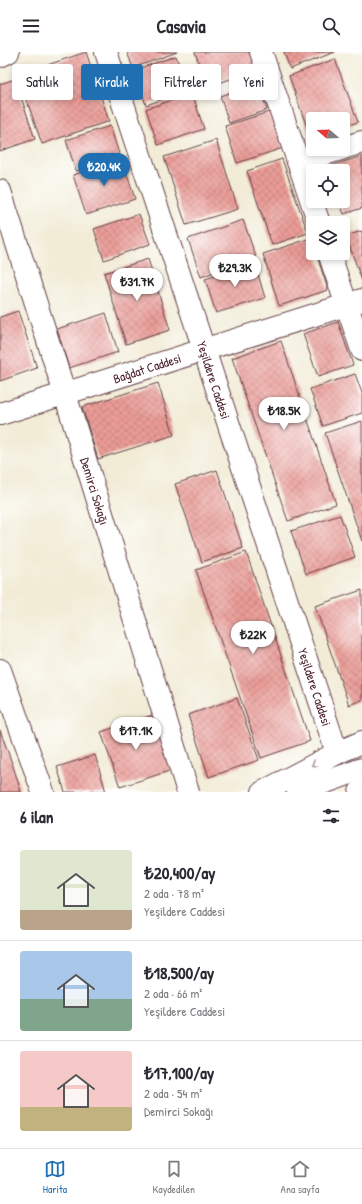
<!DOCTYPE html>
<html lang="tr">
<head>
<meta charset="utf-8">
<style>
  body { margin:0; font-family:"Patrick Hand",sans-serif; background:#f7f7f7; color:#2b2b33; height:100vh; display:flex; flex-direction:column; font-size:15px; white-space:nowrap }
  * { box-sizing:border-box; margin:0 }
  p { font-size:13px; color:#7c7c81 }
  .icon { flex:none; width:22px; height:22px; fill:none; stroke:currentColor; stroke-width:2; stroke-linecap:round; stroke-linejoin:round }
  .map { position:relative; height:740px; overflow:hidden }
  .details { display:flex; flex-direction:column; background:#fff; flex:1 }
  .details>* { flex:none }
  .top-card { position:absolute; left:12px; top:12px; width:338px; height:36px; display:flex; gap:8px }
  .needle { width:26px; rotate:289deg }
  .controls { position:absolute; left:306px; top:60px; display:grid; gap:8px }
  .controls a { display:grid; place-items:center; width:44px; height:44px; border-radius:4px; background:#fff; box-shadow:0 2px 6px #0003; font-size:20px }
  .price { position:absolute; translate:-50% -34px; padding:0 9px; border-radius:14px; background:#fff; color:#222; font-size:13px; line-height:26px; filter:drop-shadow(0 1px 2px #0008) }
  .price::after { content:''; position:absolute; left:50%; top:24px; width:12px; height:9px; margin-left:-6px; background:inherit; clip-path:polygon(0 0,100% 0,50% 100%) }
  .price.selected { background:#1f6fb2; color:#fff }
  ul { padding:0; list-style:none }
  li { display:flex; align-items:center; gap:12px; height:100px; padding:0 20px }
  li+li { border-top:1px solid #e1e1e2 }
  li span { display:grid; place-items:center; flex:none; width:112px; height:80px; border-radius:4px; color:#555 }
  li>.icon { margin-inline-start:auto }
  span .icon { width:48px; height:48px; fill:#fffc; stroke-width:1 }
  li b { font-size:17px }
  h2 { display:flex; justify-content:space-between; align-items:center; height:48px; padding:0 20px; font-size:17px }
  .chip { padding:0 14px; border-radius:4px; background:#fff; box-shadow:0 2px 6px #0003; font-size:14px; line-height:36px }
  .chip.selected { background:#1f6fb2; color:#fff }
  header { display:flex; justify-content:space-between; align-items:center; height:52px; padding:0 20px; background:#fff; font-size:18px; font-weight:800 }
  .menu { display:flex; justify-content:space-around; align-items:center; height:56px; border-top:1px solid #e1e1e2; background:#fff; font-size:11px; color:#7c7c81 }
  .menu a { display:grid; justify-items:center; gap:2px }
  .menu .selected { color:#1f6fb2 }
  .map>svg:first-child { display:block }
</style>
</head>
<body>
<header><svg class="icon" aria-label="menu" viewBox="0 0 24 24"><path d="M4 6h16M4 12h16M4 18h16"/></svg>Casavia<svg class="icon" aria-label="search" viewBox="0 0 24 24"><circle cx="10" cy="10" r="6"/><path d="M15 15l6 6"/></svg></header>
<div class="map">
<svg width="362" height="740" viewBox="0 0 362 740">
  <defs>
    <pattern id="building-cross-hatch" width="8" height="8" patternUnits="userSpaceOnUse"><rect width="8" height="8" fill="#eb9c97"/><path d="M0 0l8 8M0 8l8-8" fill="none" stroke="#c07f7b"/></pattern>
  </defs>
  <rect width="100%" height="100%" fill="#fff"/>
  <filter id="ink" filterUnits="userSpaceOnUse"><feTurbulence type="fractalNoise" baseFrequency=".025" numOctaves="2"/><feDisplacementMap in="SourceGraphic" scale="8" xChannelSelector="R" yChannelSelector="G"/><feConvolveMatrix kernelMatrix="1 2 1 2 8 2 1 2 1" color-interpolation-filters="sRGB"/></filter>
  <filter id="wash" filterUnits="userSpaceOnUse"><feTurbulence type="fractalNoise" baseFrequency=".012" numOctaves="4" result="noise"/><feDisplacementMap in="SourceGraphic" scale="16" xChannelSelector="R" yChannelSelector="G"/><feGaussianBlur stdDeviation="0.9" result="paint"/><feColorMatrix in="noise" values="0 0 0 0 0 0 0 0 0 0 0 0 0 0 0 0 0 1.4 0 .05"/><feComposite in="paint" operator="in"/></filter>
  <g filter="url(#wash)">
    <rect width="100%" height="100%" fill="#f2ecd7"/>
    <g id="blocks">
      <g fill="url(#building-cross-hatch)">
        <polygon points="86,0 109,69 42,92 18,23"/>
        <polygon points="127,0 177,0 133,16"/>
        <polygon points="195,0 251,0 257,18 207,35"/>
        <polygon points="284,0 335,0 290,17"/>
        <polygon points="176,4 188,39 146,53 134,18"/>
        <polygon points="335,7 358,70 343,75 343,67 313,67 313,86 311,87 289,24"/>
        <polygon points="15,27 35,87 0,99 0,32"/>
        <polygon points="258,31 267,58 229,71 220,44"/>
        <polygon points="192,41 204,77 158,93 146,57"/>
        <polygon points="272,59 283,96 237,111 225,74"/>
        <polygon points="110,74 120,105 76,119 66,88"/>
        <polygon points="216,88 238,157 186,173 164,105"/>
        <polygon points="362,104 362,156 344,162 339,149 343,149 343,119 329,119 328,115"/>
        <polygon points="122,107 135,147 86,163 73,123"/>
        <polygon points="282,107 308,181 272,193 247,119"/>
        <polygon points="139,162 150,192 104,208 94,177"/>
        <polygon points="243,168 256,205 201,225 188,187"/>
        <polygon points="362,179 362,229 346,184"/>
        <polygon points="311,186 313,191 313,201 316,201 328,238 279,254 263,202"/>
        <polygon points="148,207 170,278 126,292 104,221"/>
        <polygon points="255,212 265,246 216,261 205,227"/>
        <polygon points="18,259 37,316 0,329 0,265"/>
        <polygon points="106,261 118,300 69,316 57,277"/>
        <polygon points="338,270 353,313 318,325 303,282"/>
        <polygon points="281,289 336,452 288,469 232,306"/>
        <polygon points="355,322 362,341 362,361 323,374 310,337"/>
        <polygon points="158,331 174,383 98,407 82,355"/>
        <polygon points="362,369 362,489 325,381"/>
        <polygon points="217,418 243,496 202,510 175,432"/>
        <polygon points="340,463 355,505 306,522 291,479"/>
        <polygon points="246,500 310,689 261,706 196,518"/>
        <polygon points="362,538 362,648 349,653 315,554"/>
        <polygon points="237,646 259,708 209,725 188,663"/>
        <polygon points="153,663 172,718 120,735 101,680"/>
        <polygon points="0,678 13,714 21,740 0,740"/>
        <polygon points="95,703 106,740 65,740 57,715"/>
      </g>
    </g>
  </g>
  <g filter="url(#ink)">
    <use href="#blocks" fill-opacity="0" stroke="#633e45" stroke-width="1"/>
    <g fill="none" stroke-linecap="round" stroke-linejoin="round">
      <defs>
        <g id="minor">
          <polyline points="106,0 337,701"/>
          <polyline points="261,0 319,171"/>
          <polyline points="0,4 8,0"/>
          <polyline points="343,96 362,90"/>
          <polyline points="298,110 341,97"/>
          <polyline points="0,139 65,342 188,740"/>
          <polyline points="329,201 362,298"/>
          <polyline points="0,362 362,248"/>
          <polyline points="0,618 43,740"/>
        </g>
        <polyline id="major" points="263,740 337,701 362,690"/>
        <g id="highway">
          <polyline points="298,740 362,717"/>
          <polyline points="360,740 362,739"/>
        </g>
      </defs>
      <use href="#minor" stroke="#633e45" stroke-width="24"/>
      <use href="#major" stroke="#633e45" stroke-width="24"/>
      <use href="#highway" stroke="#633e45" stroke-width="24"/>
      <use href="#minor" stroke="#fff" stroke-width="22"/>
      <use href="#major" stroke="#fff" stroke-width="22"/>
      <use href="#highway" stroke="#fff" stroke-width="22"/>
    </g>
    <defs><path id="oneway-chevron" d="M-2-3.5L2.5 0L-2 3.5" fill="none" stroke-width="1.6" stroke-linecap="round" stroke-linejoin="round"/></defs>
    <use stroke="#ae9aa0" href="#oneway-chevron" transform="translate(314 712) rotate(153)"/>
  </g>
  <g text-anchor="middle" stroke-width="3.5" stroke-linejoin="round" paint-order="stroke">
    <g font-size="13" fill="#4a1f2b" stroke="#fff">
      <text transform="translate(147 316) rotate(-18)" y="5">Bağdat Caddesi</text>
      <text transform="translate(214 328) rotate(72)" y="5">Yeşildere Caddesi</text>
      <text transform="translate(95 439) rotate(73)" y="5">Demirci Sokağı</text>
      <text transform="translate(315 635) rotate(72)" y="5">Yeşildere Caddesi</text>
    </g>
  </g>
</svg>
<div class="controls">
<a><svg class="needle" viewBox="-14 -14 28 28"><path d="M0-13l5 13h-10z" fill="#e53935"/><path d="M0 13l5-13h-10z" fill="#7c7c81"/></svg></a>
<a><svg class="icon" aria-label="locate" viewBox="0 0 24 24"><circle cx="12" cy="12" r="6"/><path d="M12 2v4M12 18v4M2 12h4M18 12h4"/></svg></a>
<a><svg class="icon" aria-label="layers" viewBox="0 0 24 24"><path d="M12 4l9 5-9 5-9-5zM3 14l9 5 9-5"/></svg></a>
</div>
<b class="price selected" style="left:104px;top:135px">₺20.4K</b>
<b class="price" style="left:235px;top:236px">₺29.3K</b>
<b class="price" style="left:137px;top:250px">₺31.7K</b>
<b class="price" style="left:284px;top:379px">₺18.5K</b>
<b class="price" style="left:253px;top:603px">₺22K</b>
<b class="price" style="left:136px;top:699px">₺17.1K</b>
<div class="top-card">
<a class="chip">Satılık</a>
<a class="chip selected">Kiralık</a>
<a class="chip">Filtreler</a>
<a class="chip">Yeni</a>
</div>
</div>
<section class="details">
<h2>6 ilan<svg class="icon" aria-label="filters" viewBox="0 0 24 24"><path d="M4 7h16M4 17h16"/><circle cx="9" cy="7" r="2"/><circle cx="15" cy="17" r="2"/></svg></h2>
<ul>
<li><span style="background:linear-gradient(#dfe7d0 75%,#b9a48a 0)"><svg class="icon" aria-label="home" viewBox="0 0 24 24"><path d="M3 11l9-7 9 7M6 9v11h12V9"/></svg></span><div><b>₺20,400/ay</b><p>2 oda · 78 m²</p><p>Yeşildere Caddesi</p></div></li>
<li><span style="background:linear-gradient(#a9c7e8 60%,#7fa58c 0)"><svg class="icon" aria-label="home" viewBox="0 0 24 24"><path d="M3 11l9-7 9 7M6 9v11h12V9"/></svg></span><div><b>₺18,500/ay</b><p>2 oda · 66 m²</p><p>Yeşildere Caddesi</p></div></li>
<li><span style="background:linear-gradient(#f6c9c9 70%,#c2b280 0)"><svg class="icon" aria-label="home" viewBox="0 0 24 24"><path d="M3 11l9-7 9 7M6 9v11h12V9"/></svg></span><div><b>₺17,100/ay</b><p>2 oda · 54 m²</p><p>Demirci Sokağı</p></div></li>
</ul>
</section>
<nav class="menu">
<a class="selected"><svg class="icon" aria-label="map" viewBox="0 0 24 24"><path d="M3 6l6-2 6 2 6-2v14l-6 2-6-2-6 2zM9 4v14M15 6v14"/></svg>Harita</a>
<a><svg class="icon" aria-label="saved" viewBox="0 0 24 24"><path d="M7 4h10v16l-5-4-5 4z"/></svg>Kaydedilen</a>
<a><svg class="icon" aria-label="home" viewBox="0 0 24 24"><path d="M3 11l9-7 9 7M6 9v11h12V9"/></svg>Ana sayfa</a>
</nav>
</body>
</html>
